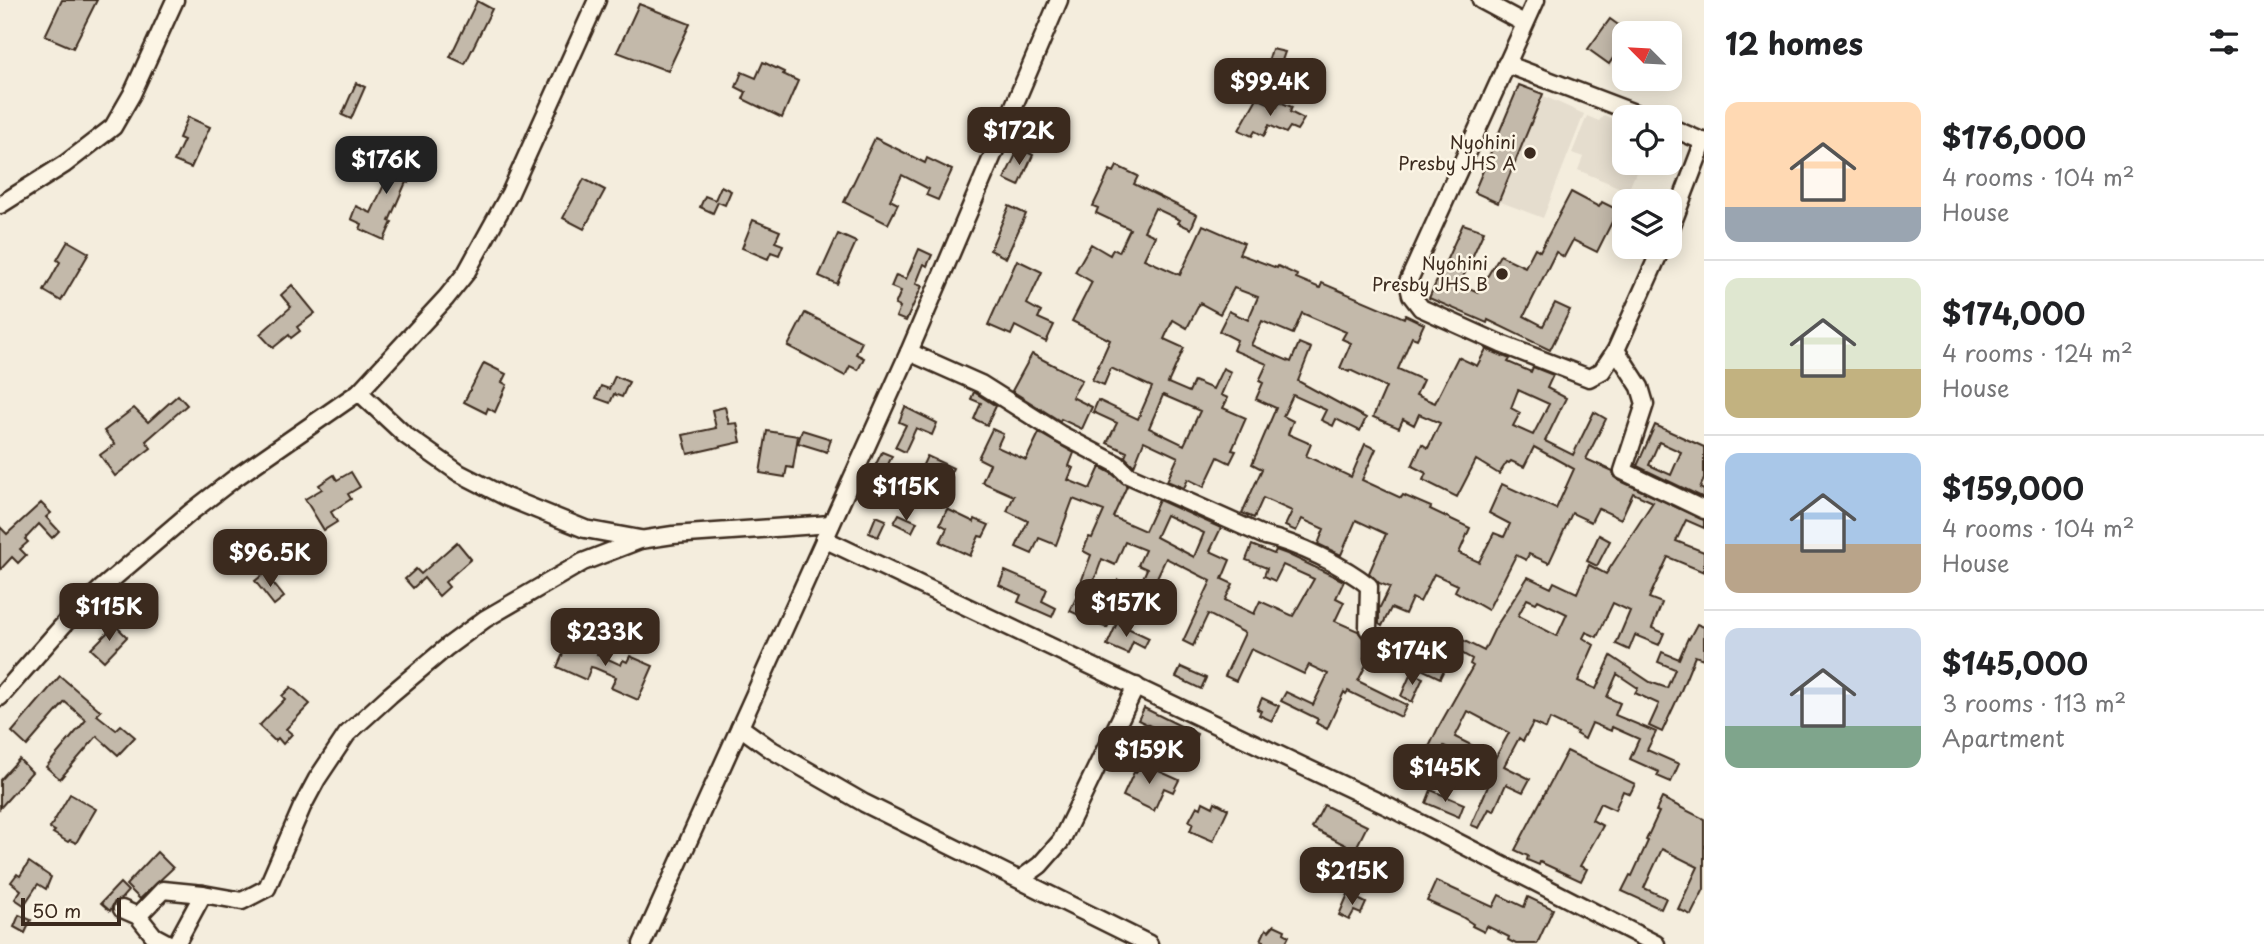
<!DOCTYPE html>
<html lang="en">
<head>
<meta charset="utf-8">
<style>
  body { margin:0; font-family:"Playpen Sans",sans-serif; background:#f2f2f2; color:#202124; height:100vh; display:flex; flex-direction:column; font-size:26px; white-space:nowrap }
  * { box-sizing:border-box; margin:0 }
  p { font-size:23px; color:#757577 }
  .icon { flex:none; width:38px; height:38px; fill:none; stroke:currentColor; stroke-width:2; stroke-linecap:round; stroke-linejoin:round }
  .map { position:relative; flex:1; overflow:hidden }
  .panel { display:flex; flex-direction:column; background:#fff; width:560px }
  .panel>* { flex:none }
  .needle { width:46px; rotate:294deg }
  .tools { position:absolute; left:1612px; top:21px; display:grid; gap:14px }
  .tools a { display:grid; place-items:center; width:70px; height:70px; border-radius:14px; background:#fff; box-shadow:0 4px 18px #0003; font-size:35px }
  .scale { position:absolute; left:21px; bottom:18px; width:100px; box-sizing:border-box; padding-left:7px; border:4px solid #3b2a1e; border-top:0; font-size:19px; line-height:24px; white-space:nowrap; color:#3b2a1e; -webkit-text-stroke:5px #fcf5e5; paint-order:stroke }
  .price { position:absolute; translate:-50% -60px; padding:0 16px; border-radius:14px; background:#3b2a1e; color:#fff; font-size:23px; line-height:46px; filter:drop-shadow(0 2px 4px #0008) }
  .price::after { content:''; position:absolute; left:50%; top:42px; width:21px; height:16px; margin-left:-10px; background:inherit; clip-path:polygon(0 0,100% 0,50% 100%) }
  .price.active { background:#222; color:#fff }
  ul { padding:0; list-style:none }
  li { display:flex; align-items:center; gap:21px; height:175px; padding:0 21px }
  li+li { border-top:2px solid #e0e0e0 }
  li span { display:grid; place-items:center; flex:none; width:196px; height:140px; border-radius:14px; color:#555 }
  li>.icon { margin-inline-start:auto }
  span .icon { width:84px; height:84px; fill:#fffc; stroke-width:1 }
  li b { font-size:30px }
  h2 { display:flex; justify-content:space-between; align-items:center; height:84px; padding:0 21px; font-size:30px }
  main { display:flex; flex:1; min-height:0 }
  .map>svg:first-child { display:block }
</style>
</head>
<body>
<main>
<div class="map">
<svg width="1704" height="944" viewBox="0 0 1704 944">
  <rect width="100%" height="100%" fill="#f4eddd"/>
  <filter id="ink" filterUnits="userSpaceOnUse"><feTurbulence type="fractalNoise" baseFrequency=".0143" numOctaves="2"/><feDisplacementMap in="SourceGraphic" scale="14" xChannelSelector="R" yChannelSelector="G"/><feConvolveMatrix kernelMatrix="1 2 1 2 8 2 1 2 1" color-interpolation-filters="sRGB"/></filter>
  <g filter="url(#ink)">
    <g fill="#e5ddce">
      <polygon points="1519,85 1584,114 1543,218 1474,192"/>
      <polygon points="1604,115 1624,124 1624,163 1640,163 1628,191 1578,170 1583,157 1572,153 1587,116 1599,121"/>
    </g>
    <g fill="#c3b9aa" stroke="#3b2a1e" stroke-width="2" fill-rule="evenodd">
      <polygon points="62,0 97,0 73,48 45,36"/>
      <polygon points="477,1 492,9 465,64 450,57"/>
      <polygon points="639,4 690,24 668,71 617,52"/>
      <polygon points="1610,19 1624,29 1624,42 1609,64 1588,49"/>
      <polygon points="1272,49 1285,52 1276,77 1264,74"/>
      <polygon points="763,62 784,72 783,74 798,81 782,118 743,99 746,92 736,87 742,72 756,78"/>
      <polygon points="356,83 365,87 351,119 342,115"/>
      <polygon points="1519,85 1543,94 1498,203 1474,192"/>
      <polygon points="1257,98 1277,107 1280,102 1292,107 1290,112 1304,119 1297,130 1290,127 1286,133 1269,125 1264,136 1255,131 1252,136 1239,130"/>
      <polygon points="188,117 210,127 191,168 174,161 184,140 179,138"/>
      <polygon points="875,138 925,163 927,158 952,170 938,200 926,195 929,189 902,175 890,200 898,204 888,224 844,202"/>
      <polygon points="1019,148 1033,155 1019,186 1004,179"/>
      <polygon points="379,154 391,160 393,155 417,166 409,183 406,182 389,221 392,222 384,240 360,229 362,224 351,219 356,206 371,213 389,174 373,167"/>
      <path d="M1117,166L1138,176L1134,184L1197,215L1191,229L1178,223L1180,220L1155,208L1144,231L1155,236L1144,259L1180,275L1203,225L1244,243L1239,254L1277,268L1278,266L1297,275L1296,278L1320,288L1322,283L1404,318L1405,315L1424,324L1417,339L1412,337L1398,369L1423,380L1416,395L1435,403L1458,357L1477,366L1486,349L1510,359L1508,362L1531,372L1533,367L1553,375L1547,388L1566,398L1545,441L1573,455L1594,412L1606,419L1586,459L1613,471L1614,477L1618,480L1704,520V528L1686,520L1676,541L1704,552V572L1668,557L1649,598L1662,603L1652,628L1664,633L1659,645L1635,635L1629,650L1616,644L1630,611L1613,603L1597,637L1586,632L1583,638L1594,645L1578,681L1596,689L1611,656L1650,682L1667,688L1675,669L1658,662L1662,652L1679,659L1688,638L1689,639L1697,624L1704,627V659L1695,656L1680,693L1662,732L1649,726L1659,704L1635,693L1638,688L1617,674L1607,697L1620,703L1615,715L1656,732L1647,750L1679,764L1671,782L1657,776L1659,772L1630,759L1639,739L1612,727L1611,731L1592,723L1585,739L1576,734L1577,732L1550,719L1546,729L1533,723L1523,741L1519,738L1504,766L1530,779L1523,792L1506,784L1494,811L1489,809L1479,828L1471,825L1489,784L1483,780L1509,733L1468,711L1455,737L1477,748L1471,759L1444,746L1424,788L1412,783L1438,728L1473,666L1470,664L1472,659L1454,649L1440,678L1417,667L1437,627L1484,651L1495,628L1528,577L1551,588L1554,582L1577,593L1589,565L1606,574L1653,502L1633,493L1621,519L1598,508L1591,522L1572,513L1549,563L1529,554L1526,560L1516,555L1488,610L1455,591L1458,585L1434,574L1420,602L1412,598L1405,614L1391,608L1382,626L1379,624V609L1390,587L1379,583L1369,573L1386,534L1356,520L1341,555L1318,544L1324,529L1302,519L1296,531L1285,526L1292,511L1263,498L1254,518L1242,513L1262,469L1252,464L1276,408L1256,399L1263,383L1259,381L1267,364L1233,350L1237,340L1219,331L1229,311L1248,320L1258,297L1234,288L1220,314L1200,303L1187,328L1173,320L1164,339L1184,348L1168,383L1189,392L1194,381L1213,389L1223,368L1231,372L1221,395L1228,398L1223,408L1246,418L1232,450L1236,451L1230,463L1218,457L1204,487L1188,479L1184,488L1167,481L1178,457L1144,441L1134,466L1125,457L1127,452L1107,443L1117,423L1093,412L1098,400L1138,419L1152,387L1111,368L1104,385L1092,380L1110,340L1072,321L1092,282L1075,272L1091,244L1110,255L1113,249L1119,252L1130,229L1096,213L1098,208L1093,206L1110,170L1114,172ZM1302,313L1346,332L1342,339L1351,343L1340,368L1349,372L1350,370L1386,387L1373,417L1399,428L1403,419L1414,425L1419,414L1440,423L1428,448L1422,444L1412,466L1426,473L1423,480L1457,497L1476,460L1499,474L1507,462L1509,463L1511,461L1524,467L1534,447L1574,469L1556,509L1502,484L1489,513L1510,524L1504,537L1494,533L1479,562L1459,553L1470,528L1430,509L1431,507L1403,495L1401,498L1362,480L1376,449L1365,444L1351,477L1306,456L1311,444L1288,434L1293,421L1283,416L1293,395L1326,410L1321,420L1333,426L1336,419L1360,431L1366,418L1298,381L1311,348L1299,343L1291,362L1251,345L1262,321L1293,334ZM1518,390L1549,404L1533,435L1513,426L1520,413L1511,408ZM1163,395L1200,411L1184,445L1149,428ZM1527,599L1536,603L1538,600L1567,614L1557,636L1518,616Z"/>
      <polygon points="584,179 605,190 584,229 563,218"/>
      <polygon points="721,186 731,191 725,205 718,202 713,213 700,207 705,196 715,200"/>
      <polygon points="1571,192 1599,207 1602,202 1618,210 1597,252 1573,240 1564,257 1556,252 1524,316 1543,326 1555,303 1570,310 1550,350 1488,320 1487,323 1429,298 1463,224 1484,231 1460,284 1478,292 1500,255 1525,267 1535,248 1540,251"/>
      <polygon points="1009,206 1026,214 1006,258 990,250"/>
      <polygon points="753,220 780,231 775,242 783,245 779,255 771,252 768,259 742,248"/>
      <polygon points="838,234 856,242 837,284 819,276"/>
      <polygon points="68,241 89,253 61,301 44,291 60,262 57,260"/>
      <polygon points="919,249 932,255 927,266 924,264 916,284 922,286 906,321 896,317 900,307 895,305 901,291 891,287 896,275 906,279"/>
      <polygon points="1017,260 1042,272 1027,304 1041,312 1038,318 1054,325 1046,342 1015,326 1011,335 988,325"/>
      <polygon points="292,285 315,313 297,327 300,331 291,338 289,335 273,348 260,334 291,307 281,295"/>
      <polygon points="805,313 862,342 856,354 864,358 858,370 850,366 845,376 788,346"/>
      <polygon points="1032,354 1082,380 1072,397 1092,407 1082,429 1061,419 1060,421 1012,391"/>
      <polygon points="484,363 506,374 502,382 507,385 495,412 488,408 486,413 464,402"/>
      <polygon points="615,376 629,382 622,397 614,394 610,403 596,398 601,386 609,389"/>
      <polygon points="974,392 996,406 987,425 974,419 981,403 971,399"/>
      <polygon points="178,395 187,405 146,441 151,448 115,476 100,455 115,444 104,431 134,408 148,422"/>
      <polygon points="725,407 729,424 737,423 741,442 688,454 683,435 716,428 712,410"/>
      <polygon points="905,407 937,423 932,435 916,428 905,452 895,447 906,425 899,422"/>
      <path d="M1655,425L1704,447V479L1700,488L1704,490V498L1637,466ZM1659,442L1681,452L1671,475L1649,465Z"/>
      <path d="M992,429L1003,434L997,447L1026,460L1039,433L1074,453L1069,466L1073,468L1068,480L1090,489L1100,467L1111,473L1127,486L1113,517L1145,531L1159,500L1221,528L1210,551L1230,560L1222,579L1233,584L1225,600L1254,614L1260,601L1293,616L1314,579L1283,565L1275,581L1264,576L1267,568L1246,560L1252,545L1274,554L1276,550L1287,554L1344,581L1336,598L1344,602L1335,621L1358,631L1363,638H1374L1364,658L1368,661L1358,681L1407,705L1401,717L1348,691L1346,694L1344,692L1327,729L1316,723L1318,719L1281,701L1286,692L1313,705L1328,674L1309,665L1304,674L1251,649L1236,681L1225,676L1245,633L1208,614L1193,646L1183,641L1211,581L1166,558L1153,586L1142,580L1147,569L1138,565L1145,550L1125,542L1115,565L1102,559L1081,616L1070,611L1078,594L1077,593L1091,555L1083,551L1089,537L1092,538L1104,511L1073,499L1056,545L1039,538L1032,554L1016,547L1028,521L1007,511L1014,496L982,482L990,464L978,458ZM1166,515L1204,533L1194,557L1156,537Z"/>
      <polygon points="802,430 831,439 827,452 798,443"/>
      <polygon points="767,431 798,436 793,468 787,467 785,477 760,473"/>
      <polygon points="882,452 892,456 885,471 875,466"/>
      <polygon points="927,456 953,468 940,495 914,484"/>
      <polygon points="351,472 360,487 348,494 351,499 331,512 337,522 324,530 305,499 322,489 319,485 334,475 337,480"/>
      <polygon points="41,503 51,513 46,517 59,531 52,538 39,524 25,539 28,542 20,549 26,555 18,563 12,557 0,570 0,527 7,534"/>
      <polygon points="947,509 974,522 975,519 989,525 983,537 979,536 970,556 940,542 947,528 940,524"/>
      <polygon points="899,514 917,522 912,532 894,523"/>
      <polygon points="876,516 886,520 878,537 869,533"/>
      <polygon points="1599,535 1610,541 1597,566 1587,561"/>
      <polygon points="457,542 471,559 445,582 449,587 439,596 424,578 413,588 405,579 416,569 421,574"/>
      <polygon points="1005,571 1047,589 1042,601 1056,608 1052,617 1018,602 1021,595 999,585"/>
      <polygon points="265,573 284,597 274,605 255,581"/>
      <polygon points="1118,580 1128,585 1111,616 1112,617 1107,628 1095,623"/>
      <polygon points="1117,623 1149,638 1144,648 1133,642 1128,654 1107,645"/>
      <polygon points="115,625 127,637 104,661 91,649"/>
      <polygon points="571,636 599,649 597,654 621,665 623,660 627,662 630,656 653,666 638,700 611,688 616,677 595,668 591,667 586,680 557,667"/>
      <polygon points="1181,667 1206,678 1201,689 1176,677"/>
      <polygon points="1411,673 1423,678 1412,702 1401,696"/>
      <polygon points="60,676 101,711 97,715 116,730 121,725 135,737 118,755 97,736 60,779 46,767 86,720 65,702 27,746 12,732"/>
      <polygon points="291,687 310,704 286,729 292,734 283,744 278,738 275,741 259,726 285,699 282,696"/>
      <polygon points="1262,698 1279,706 1272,721 1259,715 1261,711 1257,709"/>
      <polygon points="1144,708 1197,734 1192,746 1138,720"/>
      <polygon points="1567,751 1635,784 1630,794 1623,791 1615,810 1600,803 1592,820 1603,826 1580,866 1587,869 1581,881 1540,862 1539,865 1527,860 1528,856 1515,850"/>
      <polygon points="19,759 32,772 0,808 0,780"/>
      <polygon points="1141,763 1179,780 1173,792 1164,788 1154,811 1123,796 1134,772 1136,773"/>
      <polygon points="1431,790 1464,804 1459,817 1426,803"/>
      <polygon points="70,794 96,809 76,843 70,840 68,842 53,833 55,831 50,828"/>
      <polygon points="1662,798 1704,819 1704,889 1691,915 1678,909 1698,867 1662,849 1644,888 1666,898 1661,909 1622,891 1630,875 1632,876 1648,841 1646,840 1659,812 1656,811"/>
      <polygon points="1203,802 1213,807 1215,802 1228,809 1213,841 1190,831 1193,823 1189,821 1197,806 1201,808"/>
      <polygon points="1324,805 1367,826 1355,850 1312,828"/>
      <polygon points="157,852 173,868 140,899 126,885"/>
      <polygon points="29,862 51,877 46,889 38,884 24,905 15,899 21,890 11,882 17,874 20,876"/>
      <polygon points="1436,881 1493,907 1499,895 1524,907 1528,897 1553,909 1537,944 1516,944 1508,940 1509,937 1487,926 1484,932 1472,926 1473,924 1462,917 1427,901"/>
      <polygon points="120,883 128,891 121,899 115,901 110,911 101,903"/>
      <polygon points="1348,894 1366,903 1361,914 1354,911 1349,920 1339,915"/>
      <polygon points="19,915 31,920 25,933 14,927"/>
      <polygon points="1274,925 1285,930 1284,933 1289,936 1285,944 1263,944 1264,941 1261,940 1266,929 1269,931"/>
    </g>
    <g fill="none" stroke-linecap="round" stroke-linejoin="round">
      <defs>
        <g id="minor">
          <polyline points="1481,0 1524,23"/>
          <polyline points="1536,0 1408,282 1411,295 1421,308 1501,344 1589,378 1602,371 1616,350 1662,247"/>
          <polyline points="1506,64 1645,117"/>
          <polyline points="1670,127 1704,142"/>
          <polyline points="0,205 65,164 113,127 132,94 175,0"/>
          <polyline points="1670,230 1704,141"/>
          <polyline points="1616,350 1640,387 1645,404 1623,471 1704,510"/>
          <path d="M909,352L981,384L1060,434L1117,464L1128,475L1265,536C1296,543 1345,566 1369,586L1368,629"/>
          <polyline points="359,392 405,435 459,473 506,497 585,529 640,539"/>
          <polyline points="824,539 1391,808 1656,944"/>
          <polyline points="0,697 66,622 102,588 191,512 235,478 359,392 446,298 466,273 510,193 597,0"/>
          <polyline points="740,727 772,750 864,803 1149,944"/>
          <polyline points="1021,879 1040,865 1061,841 1136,686"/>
          <polyline points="122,909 138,916 154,936 169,944"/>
          <polyline points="138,916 163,890 203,894"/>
          <polyline points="176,944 203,894 242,901 267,888 302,807 317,779 347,734 390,695 447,647 485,619 583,562 640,540 673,535 831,524"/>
          <polyline points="642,944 909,352 1059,0"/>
        </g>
      </defs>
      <use href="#minor" stroke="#3b2a1e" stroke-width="21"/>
      <use href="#minor" stroke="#fcf5e5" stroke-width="16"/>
    </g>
  </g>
  <g fill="#3b2a1e" stroke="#fcf5e5" stroke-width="2.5">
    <circle cx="1530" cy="153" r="7"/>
    <circle cx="1502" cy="274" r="7"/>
  </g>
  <g text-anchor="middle" stroke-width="5" stroke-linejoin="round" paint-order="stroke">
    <g font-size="18" fill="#3b2a1e" stroke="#fcf5e5" text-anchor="end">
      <text x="1516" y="149">Nyohini<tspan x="1516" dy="21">Presby JHS A</tspan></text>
      <text x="1488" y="270">Nyohini<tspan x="1488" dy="21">Presby JHS B</tspan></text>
    </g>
  </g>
</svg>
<div class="tools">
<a><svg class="needle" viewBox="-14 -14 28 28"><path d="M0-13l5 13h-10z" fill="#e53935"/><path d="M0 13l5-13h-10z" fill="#757577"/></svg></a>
<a><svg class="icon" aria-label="locate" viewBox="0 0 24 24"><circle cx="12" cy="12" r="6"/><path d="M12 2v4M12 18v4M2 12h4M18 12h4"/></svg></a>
<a><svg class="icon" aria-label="layers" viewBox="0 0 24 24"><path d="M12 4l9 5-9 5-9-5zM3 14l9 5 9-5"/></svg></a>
</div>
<div class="scale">50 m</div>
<b class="price" style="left:1270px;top:118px">$99.4K</b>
<b class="price" style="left:1019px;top:167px">$172K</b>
<b class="price active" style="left:386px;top:196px">$176K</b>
<b class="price" style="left:906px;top:523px">$115K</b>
<b class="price" style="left:270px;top:589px">$96.5K</b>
<b class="price" style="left:1126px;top:639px">$157K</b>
<b class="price" style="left:109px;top:643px">$115K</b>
<b class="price" style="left:605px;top:668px">$233K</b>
<b class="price" style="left:1412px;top:687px">$174K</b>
<b class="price" style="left:1149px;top:786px">$159K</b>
<b class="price" style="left:1445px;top:804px">$145K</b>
<b class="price" style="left:1352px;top:907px">$215K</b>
</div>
<section class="panel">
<h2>12 homes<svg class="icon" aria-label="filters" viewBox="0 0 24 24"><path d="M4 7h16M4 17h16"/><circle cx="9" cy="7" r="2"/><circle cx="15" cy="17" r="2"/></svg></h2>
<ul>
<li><span style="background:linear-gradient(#ffd9b3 75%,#9aa5b1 0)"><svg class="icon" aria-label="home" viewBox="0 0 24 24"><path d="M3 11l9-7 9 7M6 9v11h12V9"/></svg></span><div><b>$176,000</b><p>4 rooms · 104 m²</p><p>House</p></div></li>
<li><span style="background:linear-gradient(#dfe7d0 65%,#c2b280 0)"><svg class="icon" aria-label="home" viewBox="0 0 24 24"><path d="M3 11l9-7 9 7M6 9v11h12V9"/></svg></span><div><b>$174,000</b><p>4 rooms · 124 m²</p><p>House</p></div></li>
<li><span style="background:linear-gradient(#a9c7e8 65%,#b9a48a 0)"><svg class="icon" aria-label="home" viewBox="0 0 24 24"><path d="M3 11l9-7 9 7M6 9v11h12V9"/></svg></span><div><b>$159,000</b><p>4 rooms · 104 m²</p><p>House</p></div></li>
<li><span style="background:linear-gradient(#c9d6e8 70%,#7fa58c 0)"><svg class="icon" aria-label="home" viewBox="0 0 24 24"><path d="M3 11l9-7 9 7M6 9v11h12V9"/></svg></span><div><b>$145,000</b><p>3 rooms · 113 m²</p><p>Apartment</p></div></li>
</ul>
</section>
</main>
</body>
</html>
